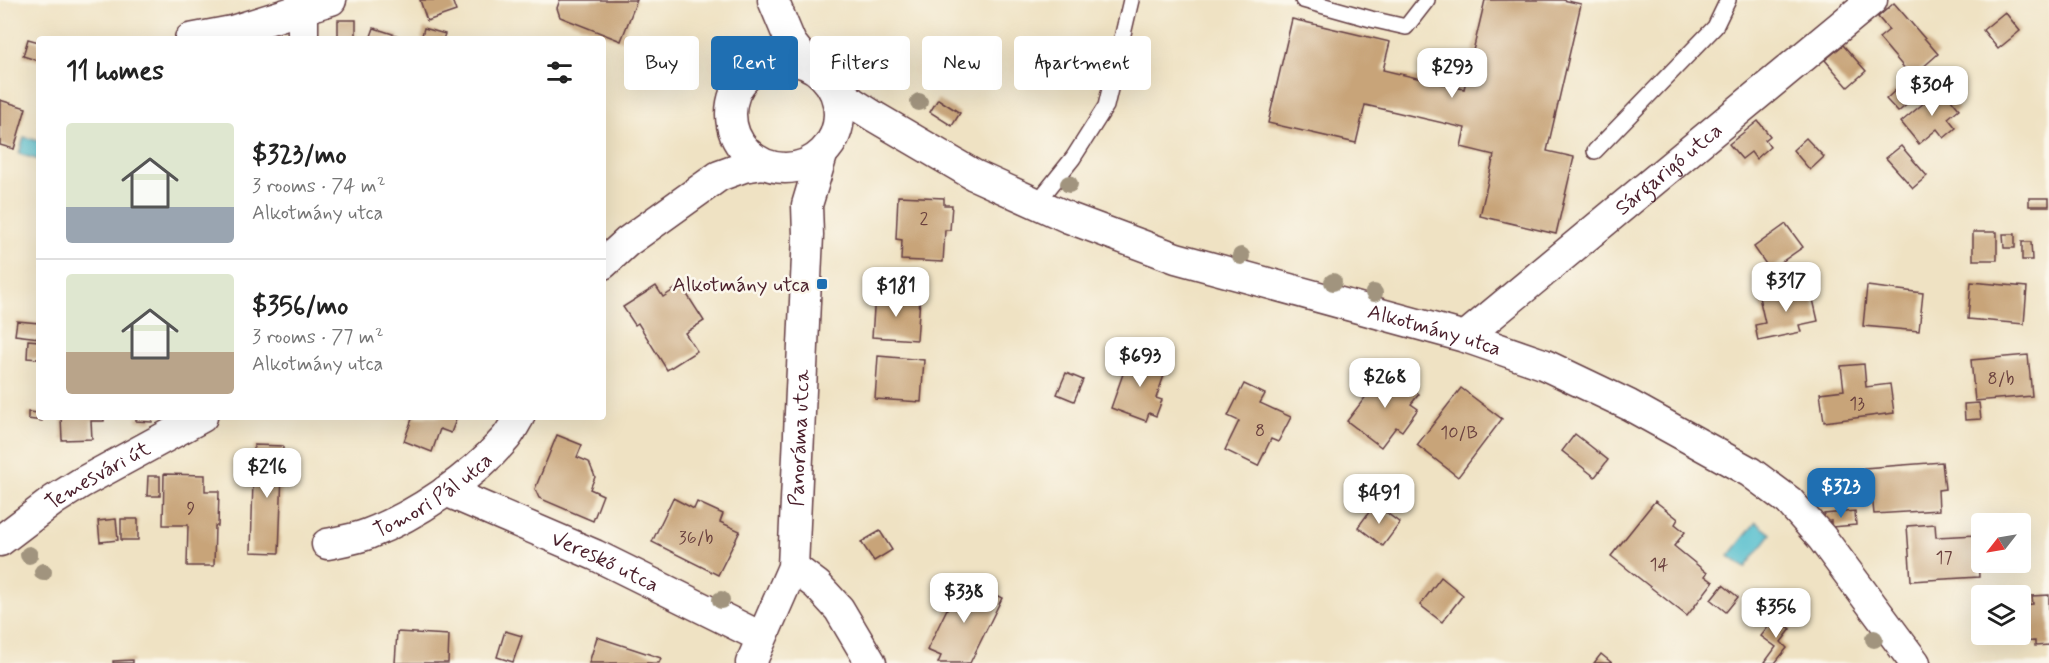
<!DOCTYPE html>
<html lang="en">
<head>
<meta charset="utf-8">
<style>
  body { margin:0; font-family:Mynerve,sans-serif; background:#f2f2f2; color:#222; height:100vh; display:flex; flex-direction:column; font-size:22px; white-space:nowrap }
  * { box-sizing:border-box; margin:0 }
  p { font-size:20px; color:#767676 }
  .icon { flex:none; width:33px; height:33px; fill:none; stroke:currentColor; stroke-width:2; stroke-linecap:round; stroke-linejoin:round }
  .map { position:relative; flex:1; overflow:hidden }
  .details { position:absolute; left:36px; top:36px; width:570px; height:384px; display:flex; flex-direction:column; background:#fff; border-radius:6px; box-shadow:0 6px 24px #0002 }
  .details>* { flex:none }
  .banner { position:absolute; left:624px; top:36px; width:570px; height:54px; display:flex; gap:12px }
  .needle { width:39px; rotate:239deg }
  .tools { position:absolute; left:1971px; top:513px; display:grid; gap:12px }
  .tools a { display:grid; place-items:center; width:60px; height:60px; border-radius:6px; background:#fff; box-shadow:0 6px 24px #0002; font-size:30px }
  .price { position:absolute; translate:-50% -51px; padding:0 14px; border-radius:12px; background:#fff; color:#222; font-size:20px; line-height:39px; filter:drop-shadow(0 2px 3px #0008) }
  .price::after { content:''; position:absolute; left:50%; top:36px; width:18px; height:14px; margin-left:-9px; background:inherit; clip-path:polygon(0 0,100% 0,50% 100%) }
  .price.current { background:#1f6fb2; color:#fff }
  ul { padding:0; list-style:none }
  li { display:flex; align-items:center; gap:18px; height:150px; padding:0 30px }
  li+li { border-top:2px solid #e0e0e0 }
  li span { display:grid; place-items:center; flex:none; width:168px; height:120px; border-radius:6px; color:#555 }
  li>.icon { margin-inline-start:auto }
  span .icon { width:72px; height:72px; fill:#fffc; stroke-width:1 }
  li b { font-size:26px }
  h2 { display:flex; justify-content:space-between; align-items:center; height:72px; padding:0 30px; font-size:26px }
  .chip { padding:0 21px; border-radius:6px; background:#fff; box-shadow:0 6px 24px #0002; font-size:21px; line-height:54px }
  .chip.current { background:#1f6fb2; color:#fff }
  .map>svg:first-child { display:block }
</style>
</head>
<body>
<div class="map">
<svg width="2049" height="663" viewBox="0 0 2049 663">
  <rect width="100%" height="100%" fill="#fbf7ec"/>
  <filter id="ink" filterUnits="userSpaceOnUse"><feTurbulence type="fractalNoise" baseFrequency=".0167" numOctaves="2"/><feDisplacementMap in="SourceGraphic" scale="12" xChannelSelector="R" yChannelSelector="G"/><feConvolveMatrix kernelMatrix="1 2 1 2 8 2 1 2 1" color-interpolation-filters="sRGB"/></filter>
  <filter id="wash" filterUnits="userSpaceOnUse"><feTurbulence type="fractalNoise" baseFrequency=".008" numOctaves="4" result="noise"/><feDisplacementMap in="SourceGraphic" scale="24" xChannelSelector="R" yChannelSelector="G"/><feGaussianBlur stdDeviation="1.35" result="paint"/><feColorMatrix in="noise" values="0 0 0 0 0 0 0 0 0 0 0 0 0 0 0 0 0 1.4 0 .05"/><feComposite in="paint" operator="in"/></filter>
  <g filter="url(#wash)">
    <rect width="100%" height="100%" fill="#efe2c3"/>
    <g fill="#52becd" stroke="#4e6e7c" stroke-width="1.5">
      <polygon points="24,137 39,141 39,160 19,154"/>
      <polygon points="1756,522 1771,534 1745,568 1729,556"/>
    </g>
    <g id="blocks">
      <g fill="#c8a479">
        <polygon points="420,0 452,0 456,11 427,21"/>
        <polygon points="560,0 637,0 621,41 560,17 557,8"/>
        <polygon points="1485,0 1563,0 1581,4 1547,151 1574,157 1556,234 1480,216 1494,155 1461,147 1465,128 1365,105 1356,143 1268,123 1292,19 1390,42 1383,70 1464,89"/>
        <polygon points="1894,3 1938,54 1912,77 1879,38 1889,30 1878,17"/>
        <polygon points="2005,12 2020,31 1998,49 1983,30"/>
        <rect x="338" y="20" width="18" height="19"/>
        <polygon points="374,28 399,36 398,39 370,39"/>
        <polygon points="424,28 445,34 443,39 421,39"/>
        <polygon points="28,39 39,42 39,61 23,56"/>
        <polygon points="1843,45 1866,71 1848,87 1825,60"/>
        <polygon points="1898,88 1910,102 1898,112 1886,99"/>
        <polygon points="1942,88 1959,109 1948,118 1956,128 1944,138 1937,129 1919,144 1901,122"/>
        <polygon points="938,99 960,113 952,126 930,112"/>
        <polygon points="0,100 26,108 14,149 0,145"/>
        <polygon points="1758,121 1770,136 1765,140 1770,147 1756,159 1751,152 1742,159 1729,144"/>
        <polygon points="1806,138 1824,157 1810,170 1793,150"/>
        <polygon points="1901,146 1927,176 1913,188 1886,158"/>
        <polygon points="898,196 944,198 944,205 952,205 950,230 945,230 943,262 901,260 902,240 896,239"/>
        <rect x="2029" y="198" width="20" height="8"/>
        <polygon points="1786,224 1803,247 1770,270 1754,247"/>
        <rect x="1973" y="232" width="24" height="28"/>
        <polygon points="2003,234 2015,234 2015,248 2004,248"/>
        <polygon points="2022,242 2031,242 2032,260 2022,260"/>
        <polygon points="1971,282 2027,287 2024,324 1968,319"/>
        <polygon points="681,285 704,321 685,333 697,351 667,370 638,323 635,325 623,307 656,286 663,297"/>
        <polygon points="1810,286 1818,321 1799,325 1801,332 1758,341 1755,325 1765,323 1759,297"/>
        <polygon points="1867,286 1923,293 1919,331 1863,326"/>
        <polygon points="875,295 920,298 917,340 872,337"/>
        <polygon points="17,321 39,323 39,338 15,335"/>
        <polygon points="28,340 39,341 39,359 27,358"/>
        <polygon points="1130,354 1167,367 1156,398 1162,400 1156,416 1149,413 1146,421 1111,408"/>
        <polygon points="2028,355 2032,396 1975,401 1971,360"/>
        <polygon points="878,356 924,360 921,402 875,399"/>
        <polygon points="1864,364 1866,387 1890,384 1894,413 1824,422 1820,393 1844,390 1841,366"/>
        <polygon points="1387,369 1419,394 1411,404 1418,409 1402,431 1396,427 1381,447 1347,421"/>
        <polygon points="1066,373 1083,380 1074,401 1057,394"/>
        <polygon points="1244,384 1265,394 1260,403 1291,417 1278,442 1271,439 1258,466 1225,450 1239,421 1228,416"/>
        <polygon points="1461,388 1502,419 1458,477 1417,445"/>
        <polygon points="1979,403 1981,419 1965,420 1964,404"/>
        <polygon points="28,412 39,413 39,417 43,417 42,421 28,419"/>
        <polygon points="61,417 104,417 104,421 91,421 92,439 62,440"/>
        <polygon points="136,417 153,417 152,422 136,421"/>
        <polygon points="407,417 457,417 451,433 440,429 432,452 404,441 412,419"/>
        <polygon points="1575,434 1608,460 1595,477 1562,451"/>
        <polygon points="557,435 582,445 577,457 589,462 595,477 590,489 603,495 593,521 539,498 535,489"/>
        <polygon points="254,445 283,446 279,553 251,552"/>
        <polygon points="1942,462 1945,489 1938,490 1939,510 1874,514 1872,494 1867,494 1864,468"/>
        <polygon points="164,474 205,475 205,491 219,491 218,526 215,526 214,566 187,566 188,525 163,525"/>
        <polygon points="148,476 160,476 160,496 147,496"/>
        <polygon points="673,498 694,509 697,502 723,514 720,522 740,531 718,575 652,542"/>
        <polygon points="1655,501 1678,519 1675,524 1685,532 1674,546 1707,573 1705,576 1713,582 1687,616 1611,556"/>
        <polygon points="1375,504 1400,523 1383,546 1358,527"/>
        <polygon points="1855,511 1856,525 1831,527 1831,521 1825,522 1824,514"/>
        <polygon points="116,519 118,540 100,542 98,521"/>
        <rect x="121" y="519" width="17" height="21"/>
        <polygon points="1935,524 1936,537 1977,535 1979,577 1911,581 1907,526"/>
        <polygon points="880,531 892,550 874,561 861,542"/>
        <polygon points="1441,577 1463,595 1442,622 1420,605"/>
        <polygon points="962,578 1002,598 970,663 938,663 941,656 927,650"/>
        <polygon points="1723,585 1738,597 1726,612 1711,600"/>
        <polygon points="2049,595 2049,645 2035,646 2035,641 2018,642 2018,634 2020,634 2020,605 2033,604 2032,596"/>
        <polygon points="1776,617 1791,629 1781,642 1787,648 1775,663 1767,663 1765,662 1776,647 1761,636"/>
        <polygon points="505,631 522,636 513,662 497,657"/>
        <polygon points="397,632 449,635 448,663 395,663"/>
        <polygon points="597,637 661,658 659,663 589,663"/>
        <polygon points="1601,654 1612,663 1594,663"/>
        <polygon points="133,660 133,663 113,663 113,661"/>
      </g>
    </g>
  </g>
  <g filter="url(#ink)">
    <use href="#blocks" fill-opacity="0" stroke="#633c42" stroke-width="1.5"/>
    <g fill="none" stroke-linecap="round" stroke-linejoin="round">
      <defs>
        <g id="service">
          <polyline points="1303,0 1371,19 1406,27 1427,0"/>
          <polyline points="1595,151 1715,27 1728,0"/>
          <polyline points="1036,204 1073,158 1106,106 1131,0"/>
        </g>
        <g id="minor">
          <polyline points="773,0 791,43 807,63"/>
          <polyline points="303,9 303,39"/>
          <polyline points="190,39 232,31 331,0"/>
          <circle cx="785" cy="114" r="54"/>
          <path id="s1" d="M832,84L853,103L875,117L974,175L1069,218L1176,258L1465,337L1543,364L1629,405L1750,472L1789,501L1822,538L1915,663"/>
          <polyline points="603,264 627,242 719,176 744,167 763,164"/>
          <path id="s2" d="M1465,337L1872,0"/>
          <path id="s3" d="M446,491L595,555L761,637"/>
          <path id="s4" d="M0,541L54,500L81,483L202,417"/>
          <path id="s5" d="M327,544C341,541 355,539 368,534C415,516 471,478 504,440C510,434 514,425 519,417"/>
          <polyline points="793,567 817,585 839,609 871,663"/>
          <path id="s6" d="M751,663L793,567L808,235L807,205L822,155"/>
        </g>
      </defs>
      <use href="#service" stroke="#633c42" stroke-width="18"/>
      <use href="#minor" stroke="#633c42" stroke-width="33"/>
      <use href="#service" stroke="#fff" stroke-width="15"/>
      <use href="#minor" stroke="#fff" stroke-width="30"/>
    </g>
    <g fill="#a1947e">
      <circle cx="919" cy="102" r="9"/>
      <circle cx="1069" cy="184" r="9"/>
      <circle cx="1241" cy="256" r="9"/>
      <circle cx="1333" cy="282" r="9"/>
      <circle cx="1374" cy="293" r="9"/>
      <circle cx="29" cy="555" r="9"/>
      <circle cx="43" cy="572" r="9"/>
      <circle cx="721" cy="600" r="9"/>
      <circle cx="1874" cy="639" r="9"/>
    </g>
  </g>
  <rect fill="#1f6fb2" stroke="#fbf7ec" stroke-width="2" x="816" y="278" width="12" height="12" rx="3"/>
  <g text-anchor="middle" stroke-width="5" stroke-linejoin="round" paint-order="stroke">
    <g font-size="18" fill="#6a403e">
      <text x="924" y="224">2</text>
      <text x="2001" y="384">8/b</text>
      <text x="1857" y="409">13</text>
      <text x="1260" y="436">8</text>
      <text x="1459" y="438">10/B</text>
      <text x="191" y="514">9</text>
      <text x="696" y="543">36/b</text>
      <text x="1944" y="563">17</text>
      <text x="1659" y="570">14</text>
    </g>
    <g font-size="21" fill="#4a1f2b" stroke="#fbf7ec">
      <text dy="7" stroke="none"><textPath href="#s2" startOffset="264">Sárgarigó utca</textPath></text>
      <text dy="7" stroke="none"><textPath href="#s1" startOffset="656">Alkotmány utca</textPath></text>
      <text dy="7" stroke="none"><textPath href="#s6" startOffset="234">Panoráma utca</textPath></text>
      <text dy="7" stroke="none"><textPath href="#s4" startOffset="118">Temesvári út</textPath></text>
      <text dy="7" stroke="none"><textPath href="#s5" startOffset="118">Tomori Pál utca</textPath></text>
      <text dy="7" stroke="none"><textPath href="#s3" startOffset="174">Vereskő utca</textPath></text>
    </g>
    <g font-size="21" fill="#4a1f2b" stroke="#fbf7ec" text-anchor="end">
      <text x="810" y="291">Alkotmány utca</text>
    </g>
  </g>
</svg>
<div class="tools">
<a><svg class="needle" viewBox="-14 -14 28 28"><path d="M0-13l5 13h-10z" fill="#e53935"/><path d="M0 13l5-13h-10z" fill="#767676"/></svg></a>
<a><svg class="icon" aria-label="layers" viewBox="0 0 24 24"><path d="M12 4l9 5-9 5-9-5zM3 14l9 5 9-5"/></svg></a>
</div>
<b class="price" style="left:1452px;top:99px">$293</b>
<b class="price" style="left:1932px;top:117px">$304</b>
<b class="price" style="left:1786px;top:313px">$317</b>
<b class="price" style="left:896px;top:318px">$181</b>
<b class="price" style="left:1140px;top:388px">$693</b>
<b class="price" style="left:1385px;top:409px">$268</b>
<b class="price" style="left:267px;top:499px">$216</b>
<b class="price current" style="left:1841px;top:519px">$323</b>
<b class="price" style="left:1379px;top:525px">$491</b>
<b class="price" style="left:964px;top:624px">$338</b>
<b class="price" style="left:1776px;top:639px">$356</b>
<div class="banner">
<a class="chip">Buy</a>
<a class="chip current">Rent</a>
<a class="chip">Filters</a>
<a class="chip">New</a>
<a class="chip">Apartment</a>
</div>
<section class="details">
<h2>11 homes<svg class="icon" aria-label="filters" viewBox="0 0 24 24"><path d="M4 7h16M4 17h16"/><circle cx="9" cy="7" r="2"/><circle cx="15" cy="17" r="2"/></svg></h2>
<ul>
<li><span style="background:linear-gradient(#dfe7d0 70%,#9aa5b1 0)"><svg class="icon" aria-label="home" viewBox="0 0 24 24"><path d="M3 11l9-7 9 7M6 9v11h12V9"/></svg></span><div><b>$323/mo</b><p>3 rooms · 74 m²</p><p>Alkotmány utca</p></div></li>
<li><span style="background:linear-gradient(#dfe7d0 65%,#b9a48a 0)"><svg class="icon" aria-label="home" viewBox="0 0 24 24"><path d="M3 11l9-7 9 7M6 9v11h12V9"/></svg></span><div><b>$356/mo</b><p>3 rooms · 77 m²</p><p>Alkotmány utca</p></div></li>
</ul>
</section>
</div>
</body>
</html>
